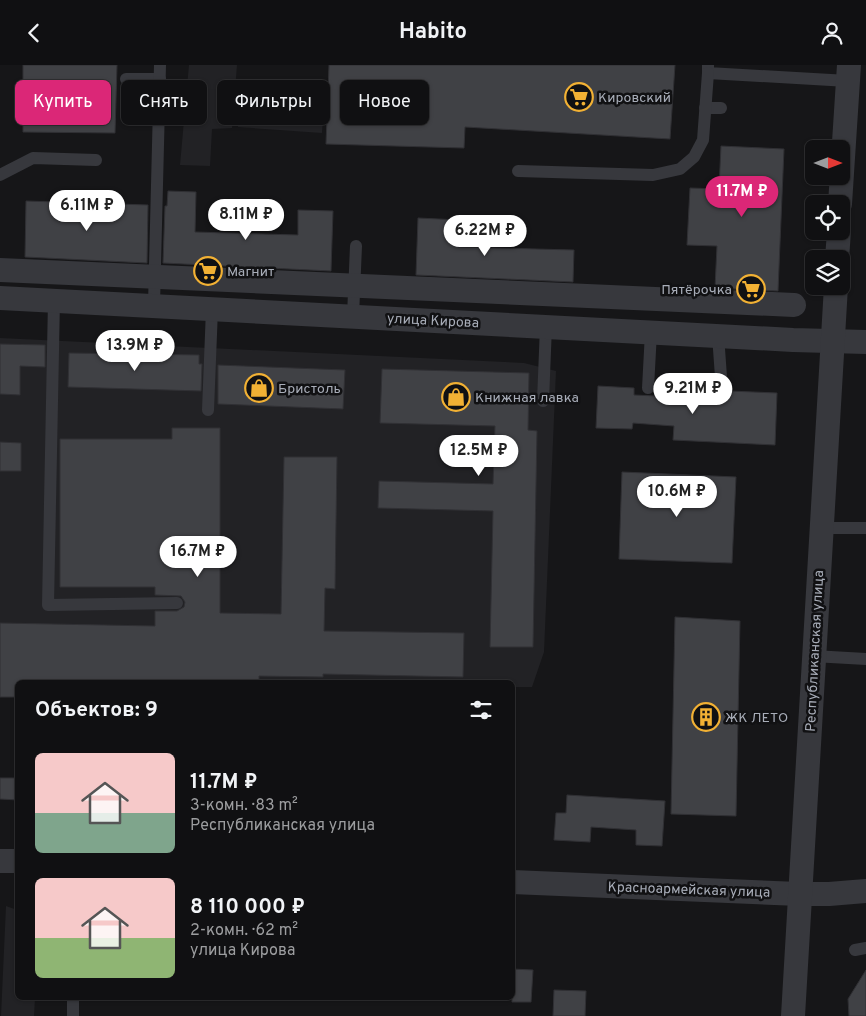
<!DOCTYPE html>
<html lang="ru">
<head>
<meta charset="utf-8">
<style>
  body { margin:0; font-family:Overpass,sans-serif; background:#19191b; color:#f1f3f6; height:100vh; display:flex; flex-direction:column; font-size:19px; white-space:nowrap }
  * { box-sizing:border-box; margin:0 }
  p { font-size:16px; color:#9c9d9f }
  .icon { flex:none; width:28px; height:28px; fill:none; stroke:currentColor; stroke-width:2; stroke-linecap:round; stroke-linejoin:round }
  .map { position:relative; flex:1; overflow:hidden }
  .drawer { position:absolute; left:15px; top:615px; width:500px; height:320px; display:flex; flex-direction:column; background:#101012; border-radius:8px; box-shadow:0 1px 4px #0004,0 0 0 1px #303032 }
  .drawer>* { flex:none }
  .top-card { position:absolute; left:15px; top:15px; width:500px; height:45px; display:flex; gap:10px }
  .needle { width:32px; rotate:90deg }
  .buttons { position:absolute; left:805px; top:75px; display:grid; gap:10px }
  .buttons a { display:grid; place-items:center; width:45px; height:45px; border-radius:8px; background:#101012; box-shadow:0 1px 4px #0004,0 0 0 1px #303032; font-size:25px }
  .price { position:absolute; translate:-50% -42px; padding:0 11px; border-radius:18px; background:#fff; color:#222; font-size:16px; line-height:32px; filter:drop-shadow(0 1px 2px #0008) }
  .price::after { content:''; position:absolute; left:50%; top:30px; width:15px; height:11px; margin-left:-8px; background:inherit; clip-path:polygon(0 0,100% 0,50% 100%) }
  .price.active { background:#db2777; color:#fff }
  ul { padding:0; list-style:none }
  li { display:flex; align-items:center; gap:15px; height:125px; padding:0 20px }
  li span { display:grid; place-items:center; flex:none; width:140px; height:100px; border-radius:8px; color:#555 }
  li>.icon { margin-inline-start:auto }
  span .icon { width:60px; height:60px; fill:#fffc; stroke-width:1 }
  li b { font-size:21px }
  h2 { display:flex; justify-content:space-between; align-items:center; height:60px; padding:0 20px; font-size:21px }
  .tag { padding:0 18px; border-radius:8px; background:#101012; box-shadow:0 1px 4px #0004,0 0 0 1px #303032; font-size:18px; line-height:45px }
  .tag.active { background:#db2777; color:#fff }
  header { display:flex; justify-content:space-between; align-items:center; height:65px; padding:0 20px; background:#101012; font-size:22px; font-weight:700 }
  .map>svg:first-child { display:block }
</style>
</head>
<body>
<header><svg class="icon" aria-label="back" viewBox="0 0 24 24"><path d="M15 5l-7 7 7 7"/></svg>Habito<svg class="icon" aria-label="person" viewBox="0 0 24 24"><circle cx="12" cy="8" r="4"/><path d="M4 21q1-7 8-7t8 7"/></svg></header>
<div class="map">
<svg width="866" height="951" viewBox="0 0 866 951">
  <rect width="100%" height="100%" fill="#161618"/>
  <g fill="#222225">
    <polygon points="189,0 237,0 232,63 212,64 210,101 180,100"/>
    <polygon points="239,31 324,38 322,68 238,62"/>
    <polygon points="0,273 524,298 556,306 544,587 532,622 513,622 512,618 18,618 0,632"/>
    <polygon points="6,841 17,845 18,932 35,933 34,951 1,951"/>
  </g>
  <g fill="#404145" stroke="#303034">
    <polygon points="23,0 117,0 115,68 23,67"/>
    <polygon points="329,0 675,0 670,74 465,62 464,83 326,79"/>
    <polygon points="721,81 784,84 778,226 715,223 717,181 687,180 690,123 719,124"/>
    <polygon points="168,126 196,127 195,167 298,170 298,145 333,146 331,206 163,198 165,141 167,141"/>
    <polygon points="26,136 148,140 147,198 25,192"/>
    <polygon points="418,153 459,155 458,182 574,185 573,217 416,210"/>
    <polygon points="0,279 45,280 45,302 20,301 20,330 0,329"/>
    <polygon points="69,288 199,290 199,299 202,299 201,326 68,322"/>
    <polygon points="218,300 345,305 343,344 218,339"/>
    <polygon points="382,304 529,308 528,365 537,366 533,582 490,582 493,446 378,443 379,416 493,419 495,361 380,358"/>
    <polygon points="598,321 634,323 634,330 721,334 727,332 730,326 777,328 775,380 673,375 674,361 633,358 632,364 596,363"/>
    <polygon points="172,363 220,363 220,548 281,549 284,392 337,392 335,524 325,523 324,566 464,568 463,612 323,609 323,612 259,611 259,618 18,618 18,632 0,632 0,558 155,561 155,546 177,546 184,542 185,537 181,531 155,530 155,522 60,522 60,374 172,374"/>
    <polygon points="0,377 21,378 21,406 0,406"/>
    <polygon points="622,407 736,412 732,498 619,494"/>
    <polygon points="675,552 740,556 736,751 671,749"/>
    <polygon points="0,713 18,713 18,735 0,734"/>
    <polygon points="567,730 665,736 662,781 636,780 636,765 591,762 590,777 554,775 556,748 566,748"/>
    <polygon points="512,904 533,905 531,937 512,937"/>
    <polygon points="866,905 866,951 849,951 848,934"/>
    <polygon points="554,925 586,926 585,951 553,951"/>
  </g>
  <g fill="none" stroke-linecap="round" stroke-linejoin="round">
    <g stroke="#37383d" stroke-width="12">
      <polyline points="708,0 708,8 848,16"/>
      <polyline points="126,14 160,14"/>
      <polyline points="705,43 721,43"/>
      <polyline points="518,106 653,110 680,104 694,92 703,75 708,8"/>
      <polyline points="0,110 33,93 96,95"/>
      <polyline points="54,235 48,540 177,538"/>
      <polyline points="154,240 160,0"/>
      <polyline points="353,251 356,181"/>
      <polyline points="718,270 722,326"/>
      <polyline points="648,323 651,267"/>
      <polyline points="543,336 546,261"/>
      <polyline points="208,345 212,244"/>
      <polyline points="821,463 866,463"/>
      <polyline points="813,591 866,594"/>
      <polyline points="855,885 866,883"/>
      <polyline points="73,951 73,932"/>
    </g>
    <g stroke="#37383d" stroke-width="24">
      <polyline points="840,139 849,0"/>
      <polyline points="837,194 839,166"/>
      <polyline points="0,205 794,240"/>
      <polyline points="0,233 793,275 866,277"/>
      <polyline points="0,796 18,796"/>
      <polyline points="512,817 799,829 829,829 866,826"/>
      <polyline points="793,951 836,221"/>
    </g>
  </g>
  <defs>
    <symbol id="supermarket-ring" viewBox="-11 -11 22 22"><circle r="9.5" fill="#111113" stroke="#f2b134" stroke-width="1.5"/><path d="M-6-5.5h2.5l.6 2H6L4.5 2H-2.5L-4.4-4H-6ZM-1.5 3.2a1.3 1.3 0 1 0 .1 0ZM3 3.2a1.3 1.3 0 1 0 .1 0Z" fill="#f2b134"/></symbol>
    <symbol id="shop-ring" viewBox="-11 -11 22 22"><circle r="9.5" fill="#111113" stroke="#f2b134" stroke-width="1.5"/><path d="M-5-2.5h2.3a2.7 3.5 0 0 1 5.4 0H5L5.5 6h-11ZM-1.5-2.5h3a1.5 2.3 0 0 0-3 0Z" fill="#f2b134"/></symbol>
    <symbol id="building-ring" viewBox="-11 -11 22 22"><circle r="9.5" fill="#111113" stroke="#f2b134" stroke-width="1.5"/><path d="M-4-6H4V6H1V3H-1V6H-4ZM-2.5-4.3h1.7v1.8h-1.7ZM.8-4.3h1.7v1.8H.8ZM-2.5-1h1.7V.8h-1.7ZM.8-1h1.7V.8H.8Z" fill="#f2b134"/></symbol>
  </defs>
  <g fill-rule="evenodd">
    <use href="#supermarket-ring" x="563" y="16" width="32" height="32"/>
    <use href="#supermarket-ring" x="192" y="190" width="32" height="32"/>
    <use href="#supermarket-ring" x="735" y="208" width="32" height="32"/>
    <use href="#shop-ring" x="243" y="307" width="32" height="32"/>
    <use href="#shop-ring" x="440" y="316" width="32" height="32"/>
    <use href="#building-ring" x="690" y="636" width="32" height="32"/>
  </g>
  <g text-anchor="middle" stroke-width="5" stroke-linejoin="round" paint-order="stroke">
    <g font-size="14" fill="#a8adb8" stroke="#111113" text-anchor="start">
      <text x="598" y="37">Кировский</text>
      <text x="227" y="211">Магнит</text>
      <text x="732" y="229" text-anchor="end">Пятёрочка</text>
      <text x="278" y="328">Бристоль</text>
      <text x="475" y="337">Книжная лавка</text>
      <text x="725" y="657">ЖК ЛЕТО</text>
    </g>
    <g font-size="14" fill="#a8adb8" stroke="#111113">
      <text transform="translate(433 255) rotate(3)" y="5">улица Кирова</text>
      <text transform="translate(814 586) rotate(-87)" y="5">Республиканская улица</text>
      <text transform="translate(689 824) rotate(2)" y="5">Красноармейская улица</text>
    </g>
  </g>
</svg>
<div class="buttons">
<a><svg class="needle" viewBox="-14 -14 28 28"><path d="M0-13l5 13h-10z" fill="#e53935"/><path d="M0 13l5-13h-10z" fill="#9c9d9f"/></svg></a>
<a><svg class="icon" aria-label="locate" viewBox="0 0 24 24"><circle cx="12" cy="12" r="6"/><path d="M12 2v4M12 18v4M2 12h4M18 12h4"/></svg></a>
<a><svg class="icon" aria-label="layers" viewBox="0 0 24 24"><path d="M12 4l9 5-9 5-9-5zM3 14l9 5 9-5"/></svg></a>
</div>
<b class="price active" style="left:742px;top:153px">11.7M ₽</b>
<b class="price" style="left:87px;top:167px">6.11M ₽</b>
<b class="price" style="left:246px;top:176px">8.11M ₽</b>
<b class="price" style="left:485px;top:192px">6.22M ₽</b>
<b class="price" style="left:135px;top:307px">13.9M ₽</b>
<b class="price" style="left:693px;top:350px">9.21M ₽</b>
<b class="price" style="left:479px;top:412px">12.5M ₽</b>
<b class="price" style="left:677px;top:453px">10.6M ₽</b>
<b class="price" style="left:198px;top:513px">16.7M ₽</b>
<div class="top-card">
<a class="tag active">Купить</a>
<a class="tag">Снять</a>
<a class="tag">Фильтры</a>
<a class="tag">Новое</a>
</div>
<section class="drawer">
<h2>Объектов: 9<svg class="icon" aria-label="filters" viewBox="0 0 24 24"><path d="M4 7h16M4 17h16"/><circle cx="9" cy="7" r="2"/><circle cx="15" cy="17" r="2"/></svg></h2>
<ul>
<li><span style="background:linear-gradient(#f6c9c9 60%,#7fa58c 0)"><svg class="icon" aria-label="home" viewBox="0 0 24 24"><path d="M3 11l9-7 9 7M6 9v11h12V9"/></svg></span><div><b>11.7M ₽</b><p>3-комн. · 83 m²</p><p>Республиканская улица</p></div></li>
<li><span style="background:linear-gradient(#f6c9c9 60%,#8fb573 0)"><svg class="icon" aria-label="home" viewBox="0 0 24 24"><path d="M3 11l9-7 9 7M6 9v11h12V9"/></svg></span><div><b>8 110 000 ₽</b><p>2-комн. · 62 m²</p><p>улица Кирова</p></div></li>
</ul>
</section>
</div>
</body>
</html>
